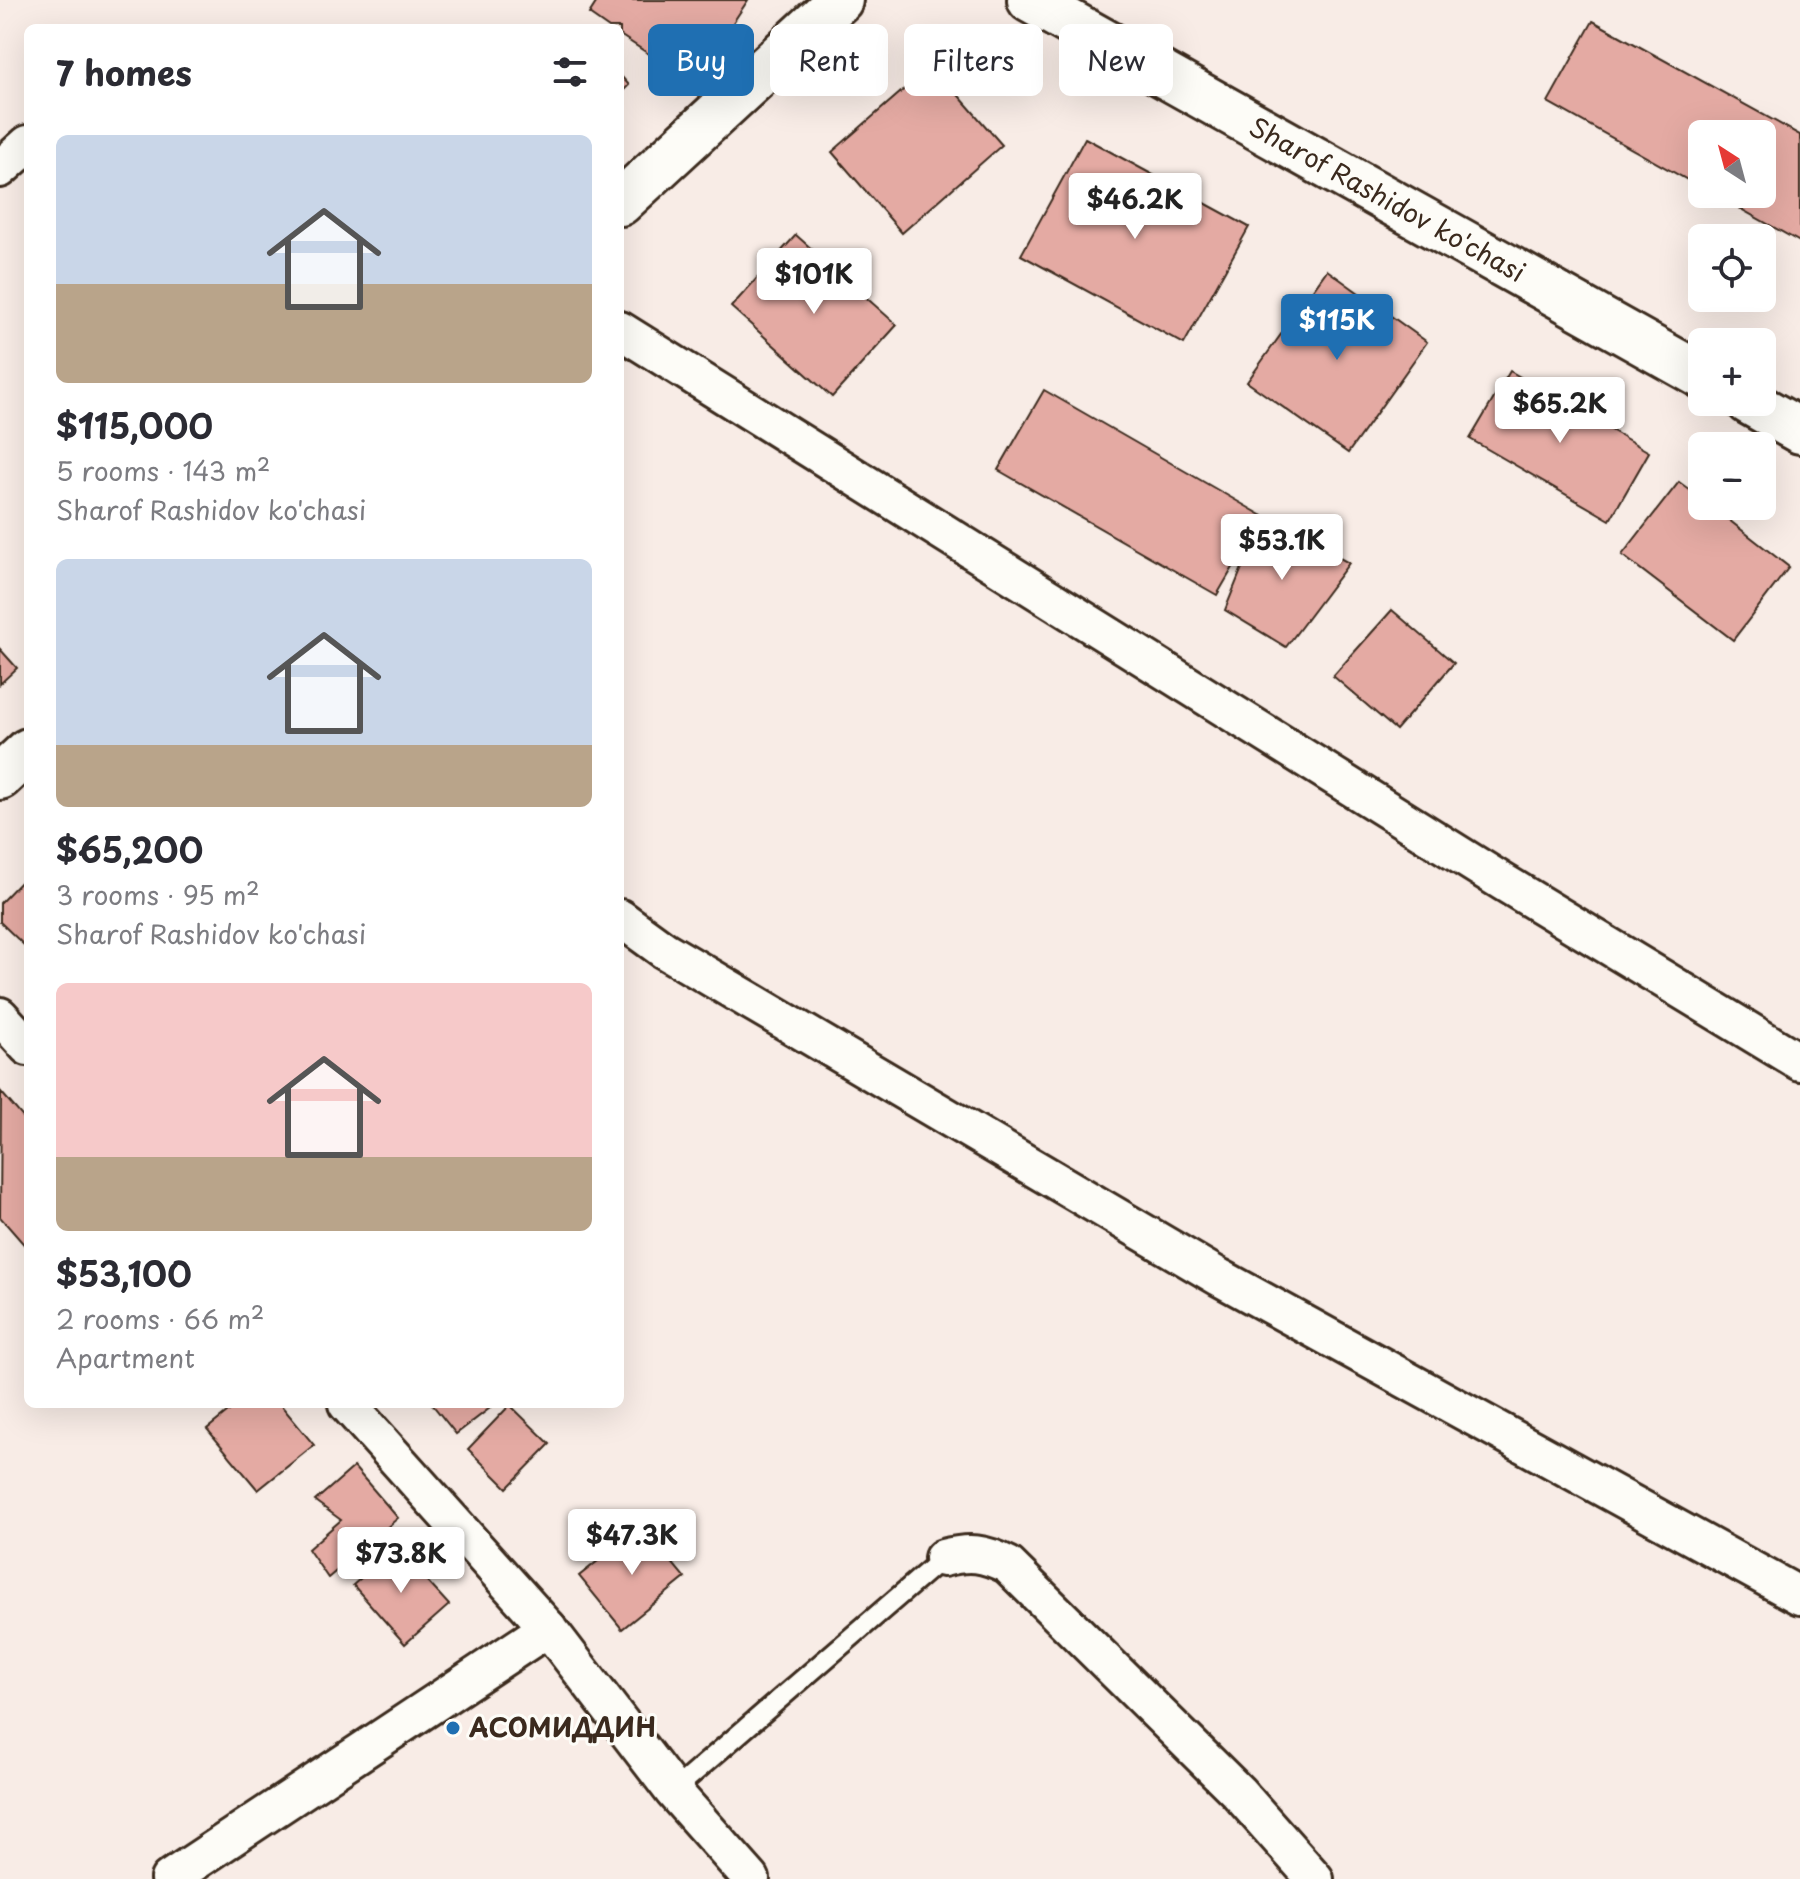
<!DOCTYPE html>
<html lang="en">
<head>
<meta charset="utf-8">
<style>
  body { margin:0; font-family:"Playpen Sans",sans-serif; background:#f2f2f3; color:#2b2b33; height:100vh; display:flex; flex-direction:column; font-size:30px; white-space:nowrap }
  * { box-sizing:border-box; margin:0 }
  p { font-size:26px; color:#7c7c81 }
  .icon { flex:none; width:44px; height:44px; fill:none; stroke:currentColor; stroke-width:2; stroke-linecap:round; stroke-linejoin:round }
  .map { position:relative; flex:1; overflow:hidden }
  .details { position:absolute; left:24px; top:24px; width:600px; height:1384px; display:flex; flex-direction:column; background:#fff; border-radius:12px; box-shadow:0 8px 32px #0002 }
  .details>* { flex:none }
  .guide { position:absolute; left:648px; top:24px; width:760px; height:72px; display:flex; gap:16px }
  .needle { width:52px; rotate:324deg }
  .controls { position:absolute; left:1688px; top:120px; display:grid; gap:16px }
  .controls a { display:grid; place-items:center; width:88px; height:88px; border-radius:12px; background:#fff; box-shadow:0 8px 32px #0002; font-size:40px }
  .price { position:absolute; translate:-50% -68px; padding:0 18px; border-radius:8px; background:#fff; color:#222; font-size:26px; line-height:52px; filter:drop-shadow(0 2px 4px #0008) }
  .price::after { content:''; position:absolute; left:50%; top:48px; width:24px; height:18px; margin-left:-12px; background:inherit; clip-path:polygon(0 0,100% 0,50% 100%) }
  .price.current { background:#1f6fb2; color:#fff }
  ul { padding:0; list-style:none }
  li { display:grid; align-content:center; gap:16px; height:424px; padding:0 32px }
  li span { display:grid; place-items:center; height:248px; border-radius:12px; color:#555 }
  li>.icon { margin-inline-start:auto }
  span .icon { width:144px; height:144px; fill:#fffc; stroke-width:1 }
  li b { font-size:34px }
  h2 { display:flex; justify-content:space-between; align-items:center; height:96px; padding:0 32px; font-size:34px }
  .pill { padding:0 28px; border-radius:12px; background:#fff; box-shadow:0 8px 32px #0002; font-size:28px; line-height:72px }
  .pill.current { background:#1f6fb2; color:#fff }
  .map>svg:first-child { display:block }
</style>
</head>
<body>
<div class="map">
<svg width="1800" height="1879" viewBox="0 0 1800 1879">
  <rect width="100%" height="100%" fill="#f8ece6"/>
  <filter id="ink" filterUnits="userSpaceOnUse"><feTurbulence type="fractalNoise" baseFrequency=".0125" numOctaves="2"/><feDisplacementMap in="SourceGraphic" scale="16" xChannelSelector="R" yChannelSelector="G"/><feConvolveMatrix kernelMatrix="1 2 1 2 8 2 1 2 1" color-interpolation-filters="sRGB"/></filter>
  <g filter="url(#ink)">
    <g fill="#e4aaa3" stroke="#3b2a1e" stroke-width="2">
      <polygon points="598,0 748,0 693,83 620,35 620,28 609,28 589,14"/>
      <polygon points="1593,21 1800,135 1800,242 1714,194 1762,194 1762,134 1702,134 1702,188 1548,102"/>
      <polygon points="932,65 1002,145 902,233 832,152"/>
      <polygon points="620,75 629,85 620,94"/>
      <polygon points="1085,138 1249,227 1184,344 1021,255"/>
      <polygon points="796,235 897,325 832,397 731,307"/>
      <polygon points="1327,270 1427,342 1348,453 1247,382"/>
      <polygon points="1510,371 1649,452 1610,520 1470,439"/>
      <polygon points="1044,390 1263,516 1217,595 998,470"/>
      <polygon points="1679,482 1702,499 1702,506 1711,506 1789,567 1733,640 1622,555"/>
      <polygon points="1263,516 1349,563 1286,647 1225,610"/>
      <polygon points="1392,610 1454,663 1396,730 1333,676"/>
      <polygon points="0,649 17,668 0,684"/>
      <polygon points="28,874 28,949 0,922 0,903"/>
      <polygon points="1,1092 28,1123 28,1249 0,1217"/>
      <polygon points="238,1404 280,1404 314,1445 258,1490 207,1429"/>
      <polygon points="432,1404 487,1404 490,1408 456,1434"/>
      <polygon points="510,1405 550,1444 507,1488 468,1449"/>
      <polygon points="354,1467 398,1518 328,1578 308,1549 341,1520 315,1501"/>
      <polygon points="642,1526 685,1578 622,1629 579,1576"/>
      <polygon points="396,1547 449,1605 405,1644 353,1585"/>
    </g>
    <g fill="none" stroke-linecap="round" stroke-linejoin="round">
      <defs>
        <polyline id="service" points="673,1791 943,1558"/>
        <g id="minor">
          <polyline points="0,169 28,144"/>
          <polyline points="620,330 1503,882 1800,1062"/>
          <polyline points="620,918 664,950 1219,1277 1800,1596"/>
          <polyline points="0,1016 28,1047"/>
          <polyline points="347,1404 548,1628 673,1791 751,1879"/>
          <path d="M943,1558C970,1551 984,1553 1008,1565L1238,1792L1315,1879"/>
          <polyline points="169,1879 548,1628"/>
        </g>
        <g id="tertiary">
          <polyline points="620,203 840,0"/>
          <polyline points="0,777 28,751"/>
        </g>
        <g id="primary">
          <polyline points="1030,0 1702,376"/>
          <polyline points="1749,402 1800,431"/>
        </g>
      </defs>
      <use href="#service" stroke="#3b2a1e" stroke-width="24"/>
      <use href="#minor" stroke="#3b2a1e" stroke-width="42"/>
      <use href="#tertiary" stroke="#3b2a1e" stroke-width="50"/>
      <use href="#primary" stroke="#3b2a1e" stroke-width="50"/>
      <use href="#service" stroke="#fdfcf7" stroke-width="18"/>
      <use href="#minor" stroke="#fdfcf7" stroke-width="36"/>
      <use href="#tertiary" stroke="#fdfcf7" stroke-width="44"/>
      <use href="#primary" stroke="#fdfcf7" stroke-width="44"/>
    </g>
  </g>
  <circle fill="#1f6fb2" stroke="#fdfcf7" stroke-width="3" cx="453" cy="1728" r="8"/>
  <g text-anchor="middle" stroke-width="6" stroke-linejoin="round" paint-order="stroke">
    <g font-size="26" fill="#3b2a1e" stroke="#fdfcf7">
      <text transform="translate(1387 200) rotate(29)" y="9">Sharof Rashidov ko'chasi</text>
    </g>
    <g font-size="26" font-weight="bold" fill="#3b2a1e" stroke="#fdfcf7" text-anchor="start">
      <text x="469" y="1737">АСОМИДДИН</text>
    </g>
  </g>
</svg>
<div class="controls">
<a><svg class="needle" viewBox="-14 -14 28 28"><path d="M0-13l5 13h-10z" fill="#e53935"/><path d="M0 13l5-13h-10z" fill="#7c7c81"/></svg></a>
<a><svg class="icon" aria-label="locate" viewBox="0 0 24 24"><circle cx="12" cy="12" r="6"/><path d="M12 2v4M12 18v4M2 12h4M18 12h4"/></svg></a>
<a>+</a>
<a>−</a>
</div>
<b class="price" style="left:1135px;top:241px">$46.2K</b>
<b class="price" style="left:814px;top:316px">$101K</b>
<b class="price current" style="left:1337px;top:362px">$115K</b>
<b class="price" style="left:1560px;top:445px">$65.2K</b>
<b class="price" style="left:1282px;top:582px">$53.1K</b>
<b class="price" style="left:632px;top:1577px">$47.3K</b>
<b class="price" style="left:401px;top:1595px">$73.8K</b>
<div class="guide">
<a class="pill current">Buy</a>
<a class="pill">Rent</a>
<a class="pill">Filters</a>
<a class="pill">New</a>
</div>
<section class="details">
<h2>7 homes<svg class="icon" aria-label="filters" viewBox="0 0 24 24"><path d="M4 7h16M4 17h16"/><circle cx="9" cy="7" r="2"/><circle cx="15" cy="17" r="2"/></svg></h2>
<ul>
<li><span style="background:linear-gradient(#c9d6e8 60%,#b9a48a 0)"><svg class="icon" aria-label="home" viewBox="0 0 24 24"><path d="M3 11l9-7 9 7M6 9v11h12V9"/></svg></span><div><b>$115,000</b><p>5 rooms · 143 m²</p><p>Sharof Rashidov ko'chasi</p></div></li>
<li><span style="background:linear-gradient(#c9d6e8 75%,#b9a48a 0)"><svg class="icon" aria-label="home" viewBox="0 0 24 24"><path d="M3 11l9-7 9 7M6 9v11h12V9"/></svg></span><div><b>$65,200</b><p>3 rooms · 95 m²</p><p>Sharof Rashidov ko'chasi</p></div></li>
<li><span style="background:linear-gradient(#f6c9c9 70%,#b9a48a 0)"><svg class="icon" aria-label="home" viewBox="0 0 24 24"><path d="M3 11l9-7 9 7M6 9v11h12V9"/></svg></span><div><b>$53,100</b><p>2 rooms · 66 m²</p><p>Apartment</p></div></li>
</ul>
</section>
</div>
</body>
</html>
